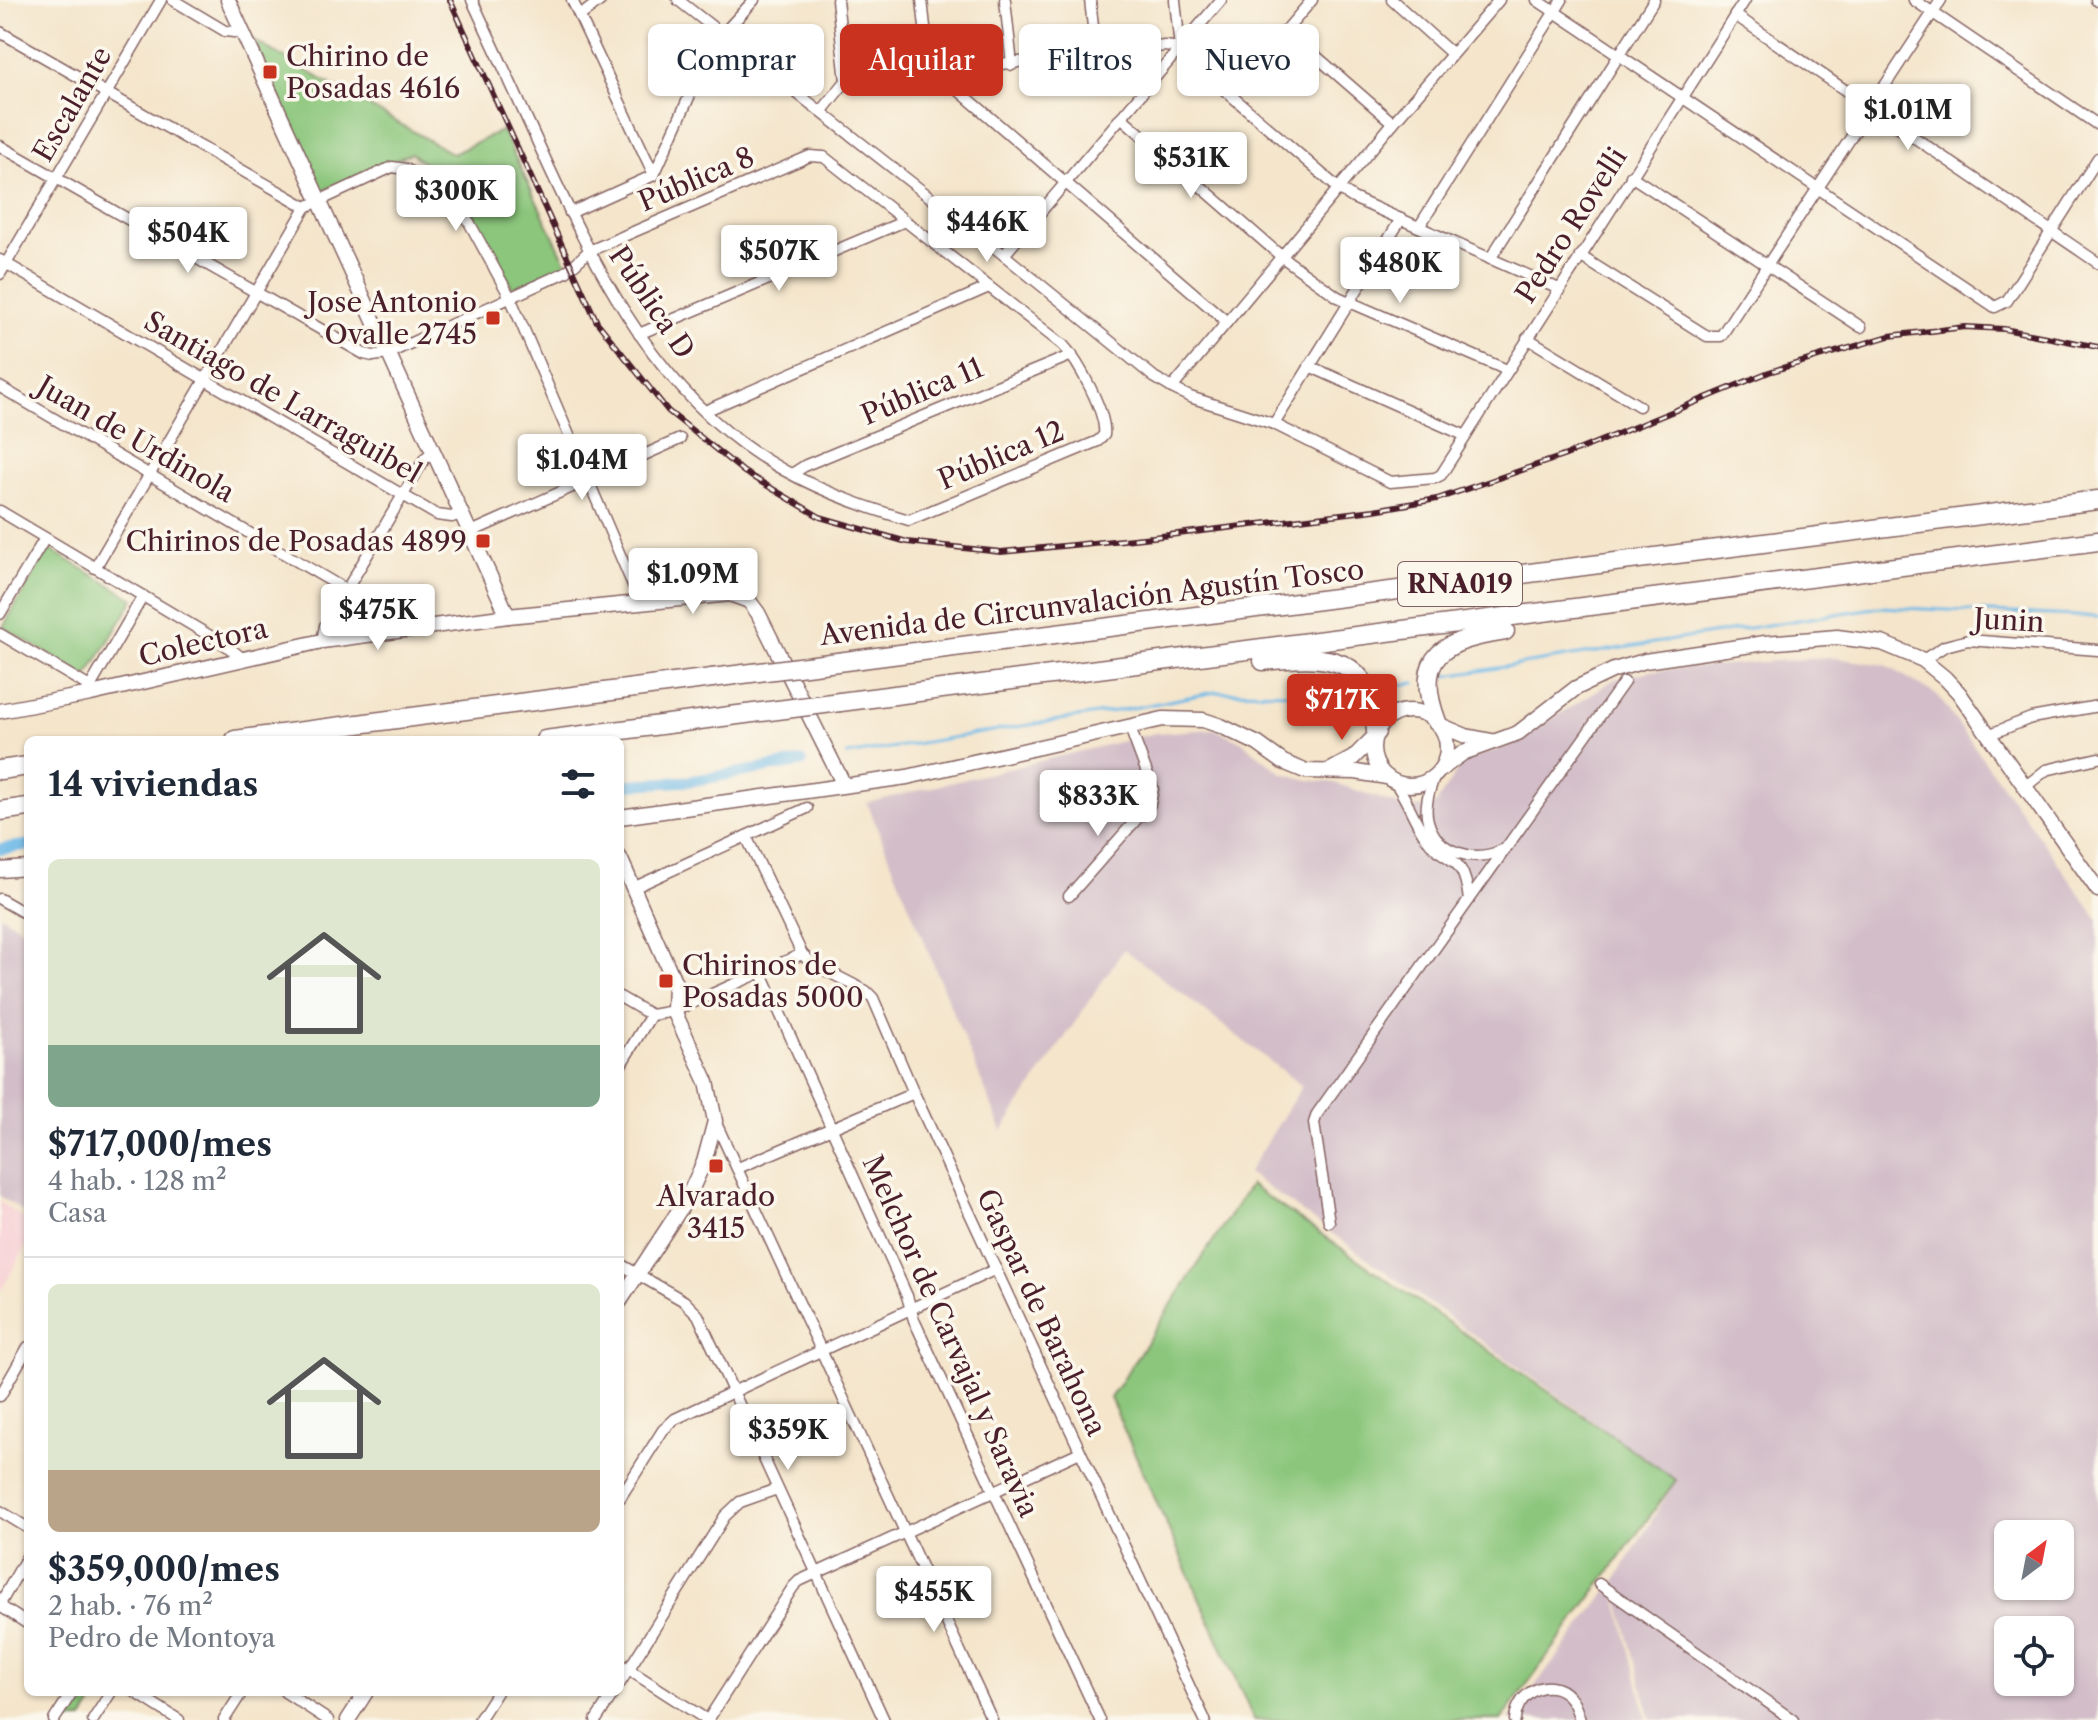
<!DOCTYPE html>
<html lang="es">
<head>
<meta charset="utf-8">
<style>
  body { margin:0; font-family:"Libre Caslon Text",serif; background:#f6f6f7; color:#1f2937; height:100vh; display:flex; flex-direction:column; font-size:30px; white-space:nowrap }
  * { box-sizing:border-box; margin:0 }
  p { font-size:26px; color:#747a83 }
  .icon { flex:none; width:44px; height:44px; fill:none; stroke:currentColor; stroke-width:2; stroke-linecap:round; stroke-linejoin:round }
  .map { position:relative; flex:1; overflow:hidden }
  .side { position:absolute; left:24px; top:736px; width:600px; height:960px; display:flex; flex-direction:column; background:#fff; border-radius:12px; box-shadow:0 2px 6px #0004 }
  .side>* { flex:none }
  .guide { position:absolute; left:648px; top:24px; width:760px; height:72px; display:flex; gap:16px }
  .needle { width:52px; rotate:32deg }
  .buttons { position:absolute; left:1994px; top:1520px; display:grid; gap:16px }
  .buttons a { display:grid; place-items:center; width:80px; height:80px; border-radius:12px; background:#fff; box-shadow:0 2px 6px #0004; font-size:40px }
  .price { position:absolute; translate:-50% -68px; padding:0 18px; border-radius:8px; background:#fff; color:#222; font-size:26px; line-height:52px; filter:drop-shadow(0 2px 4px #0008) }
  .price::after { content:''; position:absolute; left:50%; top:48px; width:24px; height:18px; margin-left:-12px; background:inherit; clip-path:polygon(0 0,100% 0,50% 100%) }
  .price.current { background:#c8321e; color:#fff }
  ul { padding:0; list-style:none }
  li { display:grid; align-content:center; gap:16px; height:424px; padding:0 24px }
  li+li { border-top:2px solid #e0e1e3 }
  li span { display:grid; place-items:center; height:248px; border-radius:12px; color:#555 }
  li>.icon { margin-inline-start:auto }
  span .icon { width:144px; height:144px; fill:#fffc; stroke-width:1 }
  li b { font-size:34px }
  h2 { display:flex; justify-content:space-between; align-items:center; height:96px; padding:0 24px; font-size:34px }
  .tag { padding:0 28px; border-radius:12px; background:#fff; box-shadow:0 2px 6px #0004; font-size:28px; line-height:72px }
  .tag.current { background:#c8321e; color:#fff }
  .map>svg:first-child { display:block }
</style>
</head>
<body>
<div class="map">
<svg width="2098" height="1720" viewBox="0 0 2098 1720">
  <rect width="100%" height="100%" fill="#fbf7ec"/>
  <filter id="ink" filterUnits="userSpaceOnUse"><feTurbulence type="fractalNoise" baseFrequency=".0125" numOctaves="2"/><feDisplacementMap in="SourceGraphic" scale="16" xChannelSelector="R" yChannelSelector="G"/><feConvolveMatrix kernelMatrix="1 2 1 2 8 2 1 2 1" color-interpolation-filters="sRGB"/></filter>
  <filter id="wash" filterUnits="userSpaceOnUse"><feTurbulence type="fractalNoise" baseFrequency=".006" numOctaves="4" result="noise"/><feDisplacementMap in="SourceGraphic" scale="32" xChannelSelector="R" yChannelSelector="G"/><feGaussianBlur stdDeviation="1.8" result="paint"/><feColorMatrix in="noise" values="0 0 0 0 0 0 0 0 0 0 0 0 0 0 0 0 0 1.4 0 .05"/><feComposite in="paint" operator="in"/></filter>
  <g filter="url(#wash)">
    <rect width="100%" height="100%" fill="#f4e5cb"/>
    <polygon fill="#f7cfd4" points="0,1202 28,1222 28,1243 0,1292"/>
    <g fill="#d2bdc8" fill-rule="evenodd">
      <path d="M1828,657L1886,665L1938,696L2098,919V1720H1651L1614,1583L1676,1480L1248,1173L1302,1086L1124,949L1002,1131L867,803L1156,733L1214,729L1241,741L1282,773L1308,780L1335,783L1410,809L1436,804L1463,761L1511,745L1615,679L1650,671ZM2008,1534H2060V1586H2008ZM2008,1630H2060V1682H2008Z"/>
      <polygon points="0,915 28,932 28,1215 0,1196"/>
      <polygon points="1613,1584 1647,1720 1509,1720"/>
    </g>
    <g fill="#8bc67b" stroke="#6a7253" stroke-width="2">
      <polygon points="253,40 453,154 502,130 568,266 514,290 456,189 411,153 322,191"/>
      <polygon points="49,549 134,599 87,677 3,627"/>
      <polygon points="1250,1185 1676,1480 1501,1720 1254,1720 1110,1398"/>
      <polygon points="80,1692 100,1692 83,1720 61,1720"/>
    </g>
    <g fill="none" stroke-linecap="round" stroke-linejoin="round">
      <g stroke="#6eb9e7" stroke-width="3">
        <polyline points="1447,676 1880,607 2098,617"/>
        <polyline points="1387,686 1415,683"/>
        <polyline points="847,755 1127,709 1215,692 1306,693 1351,691"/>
      </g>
      <g stroke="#6eb9e7" stroke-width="11">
        <polyline points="620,785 690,781 802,762"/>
        <polyline points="0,849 28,845"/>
      </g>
    </g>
  </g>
  <g filter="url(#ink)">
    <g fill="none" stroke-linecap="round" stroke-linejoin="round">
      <defs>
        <g id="minor">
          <polyline points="173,0 225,31 243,33"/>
          <polyline points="572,0 654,175"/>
          <polyline points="678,0 1004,255 1154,377 1172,388 1190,397 1274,424 1390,482 1435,478 1441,475 1745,0"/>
          <polyline points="837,0 846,81"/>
          <polyline points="922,0 930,72"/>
          <polyline points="1005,0 1012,65"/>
          <polyline points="1090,0 1096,53"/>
          <polyline points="1175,0 1180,48 1183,54 1338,188 1353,198 1559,289"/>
          <polyline points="1392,0 1452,54"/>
          <polyline points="1537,0 1995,307 2007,301 2098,158"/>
          <polyline points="1914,0 2098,125"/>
          <polyline points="2096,0 2098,1"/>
          <polyline points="1735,15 2098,263"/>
          <polyline points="580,16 601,0"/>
          <polyline points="1286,30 1393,123"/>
          <polyline points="0,32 306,207"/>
          <polyline points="940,71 949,82 1227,322"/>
          <polyline points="1231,95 1312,0"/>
          <polyline points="821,112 846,81 1165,46 1180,48"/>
          <polyline points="1121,117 1282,257 1338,297 1507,370"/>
          <path d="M0,146L364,354L373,356L387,354L566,272L589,251L810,156L824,157L1063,345C1078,361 1107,413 1104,435L1098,441L909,520C853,504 792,480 744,445C647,374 592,261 543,154C520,103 496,51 472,0"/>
          <polyline points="1631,176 1861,327"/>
          <polyline points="306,207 392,167 406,169 456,206 469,222 510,297 641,604"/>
          <polyline points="570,213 654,175 712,46 754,0"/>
          <polyline points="1419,227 1562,0"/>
          <polyline points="1004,255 1221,0"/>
          <polyline points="1580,256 1707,336 1721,336 1941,0"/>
          <polyline points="1490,259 1654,0"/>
          <polyline points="0,260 437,515 452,517 462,513"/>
          <polyline points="0,274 161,0"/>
          <polyline points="639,334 905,221"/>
          <polyline points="1527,338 1639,406"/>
          <polyline points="1309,366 1466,436"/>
          <polyline points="0,387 411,628"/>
          <polyline points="1172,388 1393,123 1499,0"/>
          <polyline points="705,411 989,287"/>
          <polyline points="1274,424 1401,219"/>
          <polyline points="792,474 806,465 1072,355"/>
          <polyline points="0,511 227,646 243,659"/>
          <polyline points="471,532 680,439"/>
          <polyline points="95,568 306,207"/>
          <polyline points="0,614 45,538"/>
          <polyline points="0,634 90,687 91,694"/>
          <polyline points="322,641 325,626 425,458 433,452"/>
          <polyline points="1923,660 1945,646 1968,640 2098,650"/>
          <polyline points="90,687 143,596"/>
          <polyline points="1988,735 2031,718 2098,706"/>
          <path d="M1434,777C1429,791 1424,807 1428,821C1437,854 1475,863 1502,850"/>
          <path d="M1394,781C1407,798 1413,819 1425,836C1446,867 1463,849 1469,900"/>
          <polyline points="2026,786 2046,770 2098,758"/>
          <polyline points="746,836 802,954 813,964 866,991 873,998 914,1093 1205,1720"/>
          <polyline points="633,888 807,808"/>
          <polyline points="1069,896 1150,804 1153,789 1129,725"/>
          <polyline points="0,899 28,915"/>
          <polyline points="761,971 907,1296 914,1320 1100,1720"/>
          <polyline points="620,997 651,1015"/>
          <polyline points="620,1066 651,1015 674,1011 802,954"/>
          <polyline points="715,1121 992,1720"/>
          <polyline points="738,1168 914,1093"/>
          <polyline points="1329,1222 1314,1123 1317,1114 1624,682"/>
          <polyline points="620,1264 684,1301 698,1315 884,1720"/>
          <polyline points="0,1396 28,1347"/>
          <polyline points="620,1498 663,1430 675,1419 996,1269"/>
          <polyline points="0,1511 28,1528"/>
          <polyline points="1599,1584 1793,1720"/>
          <polyline points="0,1604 28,1555"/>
          <polyline points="0,1606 28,1624"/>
          <polyline points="620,1664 707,1720"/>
          <polyline points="620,1683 725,1516 740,1502 777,1489"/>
          <polyline points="135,1692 179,1720"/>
          <polyline points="285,1692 328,1720"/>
          <polyline points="54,1720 72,1692"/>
          <polyline points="93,1720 111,1692"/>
          <polyline points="224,1720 242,1692"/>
          <polyline points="479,1720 497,1692"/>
          <polyline points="596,1720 614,1692"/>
          <polyline points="708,1720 793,1587 799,1581 1080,1452"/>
          <path d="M1515,1720C1517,1689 1555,1673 1573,1702C1576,1707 1578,1714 1580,1720"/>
        </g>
        <g id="secondary">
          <polyline points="228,0 508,616"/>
          <circle cx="1410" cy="748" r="37"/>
          <polyline points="0,711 91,694 322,641 508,616 730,594 749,601 758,613 844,785"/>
          <polyline points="1440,725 1466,736 1492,741"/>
          <polyline points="1331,770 1353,758 1374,737"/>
          <polyline points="1440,770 1463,753 1518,733 1576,688 1614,670 1645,661 1765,643 1837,637 1882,643 1923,660 1945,678 1959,693 2098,890"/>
          <polyline points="620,817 907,777 1163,719 1203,720 1221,726 1258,744 1283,762 1305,771 1356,772 1387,777"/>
          <polyline points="620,858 675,983 674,1011 707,1082 715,1121 704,1162 688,1197 620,1301"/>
          <polyline points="0,870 28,868"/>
          <polyline points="348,1720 366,1692"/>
        </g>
        <g id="motorway">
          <path d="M1263,661C1328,654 1373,654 1376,732"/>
          <polyline points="822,664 2098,500"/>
          <polyline points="840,702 2098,541"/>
          <path d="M1437,722C1411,654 1446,640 1505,631"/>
          <polyline points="235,740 712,678"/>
          <polyline points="545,740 730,716"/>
          <polyline points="0,770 28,766"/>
          <polyline points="0,811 28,807"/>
        </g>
      </defs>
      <use href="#minor" stroke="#866463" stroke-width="13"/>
      <use href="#secondary" stroke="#866463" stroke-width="17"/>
      <use href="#motorway" stroke="#866463" stroke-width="21"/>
      <use href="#minor" stroke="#fff" stroke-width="10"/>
      <use href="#secondary" stroke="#fff" stroke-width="14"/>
      <use href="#motorway" stroke="#fff" stroke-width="18"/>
      <defs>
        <polyline id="rail" points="450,0 597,322 668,411 744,472 820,517 907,542 1001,552 1153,537 1374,510 1437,499 1566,455 1769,372 1889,336 1965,327 2004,329 2098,347"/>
      </defs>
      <use href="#rail" stroke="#4a1f2b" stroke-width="6"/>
      <use href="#rail" stroke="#fbf7ec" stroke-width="3" stroke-dasharray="9" stroke-linecap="butt"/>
      <defs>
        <g id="motorway-bridge">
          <polyline points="712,678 822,664"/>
          <polyline points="730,716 840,702"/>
        </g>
      </defs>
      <use href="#motorway-bridge" stroke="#866463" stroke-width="21" stroke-linecap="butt"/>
      <use href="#motorway-bridge" stroke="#fff" stroke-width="18"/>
    </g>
  </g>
  <g fill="#c8321e" stroke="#fbf7ec" stroke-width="3">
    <rect x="262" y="64" width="16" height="16" rx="4"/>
    <rect x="485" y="310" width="16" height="16" rx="4"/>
    <rect x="475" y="533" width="16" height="16" rx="4"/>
    <rect x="658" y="973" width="16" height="16" rx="4"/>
    <rect x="708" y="1158" width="16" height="16" rx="4"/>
  </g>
  <g text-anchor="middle" stroke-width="7" stroke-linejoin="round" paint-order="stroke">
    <rect fill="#fbf7ec" stroke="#7f6065" stroke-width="2" x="1398" y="562" width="124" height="44" rx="6"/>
    <g font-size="26" font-weight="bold" fill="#4a1f2b">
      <text x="1460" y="593">RNA019</text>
    </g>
    <g font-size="28" fill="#4a1f2b" stroke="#fbf7ec" text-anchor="start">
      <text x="286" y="66">Chirino de<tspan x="286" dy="32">Posadas 4616</tspan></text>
      <text x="477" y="312" text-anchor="end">Jose Antonio<tspan x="477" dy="32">Ovalle 2745</tspan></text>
      <text x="467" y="551" text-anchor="end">Chirinos de Posadas 4899</text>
      <text x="682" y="975">Chirinos de<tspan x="682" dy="32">Posadas 5000</tspan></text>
      <text x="716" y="1206" text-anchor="middle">Alvarado<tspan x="716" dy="32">3415</tspan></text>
    </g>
    <g font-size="28" fill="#4a1f2b" stroke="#fbf7ec">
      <text transform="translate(72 104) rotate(-60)" y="10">Escalante</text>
      <text transform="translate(696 179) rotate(-23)" y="10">Pública 8</text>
      <text transform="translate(1571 225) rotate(-57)" y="10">Pedro Rovelli</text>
      <text transform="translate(652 302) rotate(56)" y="10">Pública D</text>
      <text transform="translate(922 391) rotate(-23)" y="10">Pública 11</text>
      <text transform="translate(283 397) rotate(30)" y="10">Santiago de Larraguibel</text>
      <text transform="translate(136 439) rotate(30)" y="10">Juan de Urdinola</text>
      <text transform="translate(1001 455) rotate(-23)" y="10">Pública 12</text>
      <text transform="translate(1092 602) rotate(-7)" y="10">Avenida de Circunvalación Agustín Tosco</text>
      <text transform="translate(2009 620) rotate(3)" y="10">Junin</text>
      <text transform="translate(203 642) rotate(-13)" y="10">Colectora</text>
      <text transform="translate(1042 1312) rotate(65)" y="10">Gaspar de Barahona</text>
      <text transform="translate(951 1336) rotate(66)" y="10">Melchor de Carvajal y Saravia</text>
    </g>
  </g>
</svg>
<div class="buttons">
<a><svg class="needle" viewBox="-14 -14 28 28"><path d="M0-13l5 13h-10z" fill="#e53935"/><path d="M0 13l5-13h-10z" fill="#747a83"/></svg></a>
<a><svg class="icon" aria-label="locate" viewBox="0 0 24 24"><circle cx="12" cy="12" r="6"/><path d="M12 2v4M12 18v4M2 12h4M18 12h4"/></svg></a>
</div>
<b class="price" style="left:1908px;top:152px">$1.01M</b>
<b class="price" style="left:1191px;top:200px">$531K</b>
<b class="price" style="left:456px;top:233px">$300K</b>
<b class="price" style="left:987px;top:264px">$446K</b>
<b class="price" style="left:188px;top:275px">$504K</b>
<b class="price" style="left:779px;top:293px">$507K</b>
<b class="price" style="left:1400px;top:305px">$480K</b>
<b class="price" style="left:582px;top:502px">$1.04M</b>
<b class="price" style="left:693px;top:616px">$1.09M</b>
<b class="price" style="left:378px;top:652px">$475K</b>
<b class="price current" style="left:1342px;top:742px">$717K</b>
<b class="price" style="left:1098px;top:838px">$833K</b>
<b class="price" style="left:788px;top:1472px">$359K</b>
<b class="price" style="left:934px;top:1634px">$455K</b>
<div class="guide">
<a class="tag">Comprar</a>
<a class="tag current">Alquilar</a>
<a class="tag">Filtros</a>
<a class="tag">Nuevo</a>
</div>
<section class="side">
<h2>14 viviendas<svg class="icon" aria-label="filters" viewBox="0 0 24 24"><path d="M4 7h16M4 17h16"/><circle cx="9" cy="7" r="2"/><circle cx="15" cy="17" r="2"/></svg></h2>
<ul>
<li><span style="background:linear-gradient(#dfe7d0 75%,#7fa58c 0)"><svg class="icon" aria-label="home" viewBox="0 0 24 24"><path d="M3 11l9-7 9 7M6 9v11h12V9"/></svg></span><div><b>$717,000/mes</b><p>4 hab. · 128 m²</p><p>Casa</p></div></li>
<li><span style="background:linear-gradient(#dfe7d0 75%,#b9a48a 0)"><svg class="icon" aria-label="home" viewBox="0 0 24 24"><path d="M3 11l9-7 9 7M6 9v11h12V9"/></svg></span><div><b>$359,000/mes</b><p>2 hab. · 76 m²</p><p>Pedro de Montoya</p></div></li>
</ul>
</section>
</div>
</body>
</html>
